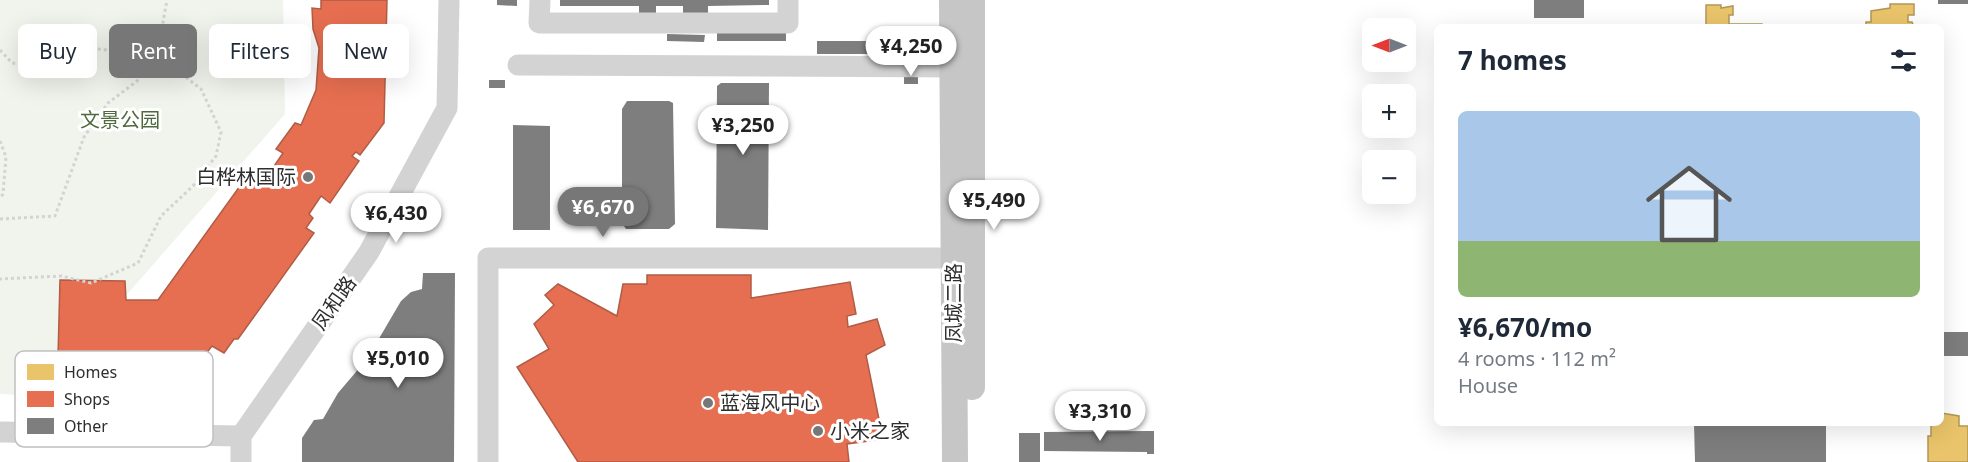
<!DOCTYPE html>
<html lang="en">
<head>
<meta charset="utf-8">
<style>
  body { margin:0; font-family:"Noto Sans","Noto Sans SC",sans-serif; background:#f2f2f3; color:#1f2937; height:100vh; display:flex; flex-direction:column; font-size:22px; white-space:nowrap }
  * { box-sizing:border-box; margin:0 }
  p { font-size:20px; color:#747a83 }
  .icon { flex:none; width:33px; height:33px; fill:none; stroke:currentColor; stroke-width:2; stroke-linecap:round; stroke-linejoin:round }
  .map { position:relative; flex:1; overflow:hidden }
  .drawer { position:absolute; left:1434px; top:24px; width:510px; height:402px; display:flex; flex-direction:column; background:#fff; border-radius:9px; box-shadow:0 6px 24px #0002 }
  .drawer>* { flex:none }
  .banner { position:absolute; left:18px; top:24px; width:570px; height:54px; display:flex; gap:12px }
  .needle { width:39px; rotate:270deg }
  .controls { position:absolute; left:1362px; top:18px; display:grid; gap:12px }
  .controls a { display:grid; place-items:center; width:54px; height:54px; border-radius:9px; background:#fff; box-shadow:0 6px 24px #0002; font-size:30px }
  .price { position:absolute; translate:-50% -51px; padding:0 14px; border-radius:21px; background:#fff; color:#222; font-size:20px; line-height:39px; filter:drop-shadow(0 2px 3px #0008) }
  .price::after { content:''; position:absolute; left:50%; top:36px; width:18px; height:14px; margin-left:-9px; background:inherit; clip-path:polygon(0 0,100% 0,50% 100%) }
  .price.active { background:#777; color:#fff }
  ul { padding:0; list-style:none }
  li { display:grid; align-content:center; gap:12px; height:318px; padding:0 24px }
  li span { display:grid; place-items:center; height:186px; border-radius:9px; color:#555 }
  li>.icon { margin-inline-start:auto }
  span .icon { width:108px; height:108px; fill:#fffc; stroke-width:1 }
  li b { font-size:26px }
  h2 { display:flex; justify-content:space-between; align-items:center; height:72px; padding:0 24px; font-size:26px }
  .chip { padding:0 21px; border-radius:9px; background:#fff; box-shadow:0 6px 24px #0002; font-size:21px; line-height:54px }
  .chip.active { background:#777; color:#fff }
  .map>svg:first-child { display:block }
</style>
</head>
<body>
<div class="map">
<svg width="1968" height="462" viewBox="0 0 1968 462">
  <rect width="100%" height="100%" fill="#fff"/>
  <polygon fill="#f0f4ec" points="0,0 283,0 285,114 38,396 0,394"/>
  <g fill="#e9c46a" stroke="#b19758" stroke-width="1.5">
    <polygon points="1890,4 1914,4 1914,15 1908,15 1908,22 1912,22 1914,27 1866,27 1866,22 1871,22 1871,11 1890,8"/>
    <polygon points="1706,5 1721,5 1721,8 1733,6 1733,15 1729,15 1729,24 1762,24 1762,27 1706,27"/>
    <polygon points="1941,413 1959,416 1959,426 1968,426 1968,462 1928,462 1928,436 1931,436 1931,423 1941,423"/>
  </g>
  <g fill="#e76f51" stroke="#b05c46" stroke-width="1.5">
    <polygon points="321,0 387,0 384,123 360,155 356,152 352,156 359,161 330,203 321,196 309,214 313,218 306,228 314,233 238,339 234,339 224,353 212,346 205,355 58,357 60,280 125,281 126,300 158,300 250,172 264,181 283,153 276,149 295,123 301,125 316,90 319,48 313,29 312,8 321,9"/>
    <polygon points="647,275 751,275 751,298 850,282 856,314 847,316 848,327 877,319 885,345 866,355 883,439 847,444 849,462 578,462 517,367 549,349 534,324 554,305 545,295 558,284 617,316 623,284 647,284"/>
  </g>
  <g fill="#7e7e7e">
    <polygon points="497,0 517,0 517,6 497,5"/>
    <polygon points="560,0 769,0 769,5 708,6 708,17 683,17 683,6 656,6 656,16 639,16 639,6 560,6"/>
    <rect x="1534" y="0" width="50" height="18"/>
    <rect x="1938" y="0" width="30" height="4"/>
    <rect x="717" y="32" width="69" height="9"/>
    <polygon points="667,34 705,35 704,42 667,41"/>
    <rect x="817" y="41" width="58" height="13"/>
    <rect x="904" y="70" width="14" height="14"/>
    <rect x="489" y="80" width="16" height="8"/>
    <polygon points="721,83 769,83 768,230 716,228 717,86"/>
    <polygon points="627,101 669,101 673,103 675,224 669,229 626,229 622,223 622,109"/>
    <polygon points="513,125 550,126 550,230 513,230"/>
    <polygon points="423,273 455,273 454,462 302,462 302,438 314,420 323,419 338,393 367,359 401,301 411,292 422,289"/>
    <rect x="1941" y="332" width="27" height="24"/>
    <polygon points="1694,423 1826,423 1826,462 1695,462"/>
    <polygon points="1147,431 1154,431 1154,454 1147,454 1147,452 1044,451 1044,432"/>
    <rect x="1019" y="433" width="21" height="29"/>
  </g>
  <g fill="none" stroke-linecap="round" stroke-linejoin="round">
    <g stroke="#d3d3d3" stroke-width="3" stroke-dasharray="3 3" stroke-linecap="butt">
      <polyline points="0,50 12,63 49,69 97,49 157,55 201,89 221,132 216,156 193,186 161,216 138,263 91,283 61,276 0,279"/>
      <polyline points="0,141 6,157 3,194 0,198"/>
      <polyline points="0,219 55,216 84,137 108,103 137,81 157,55 167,0"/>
    </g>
    <g stroke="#d3d3d3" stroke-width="21">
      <polyline points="540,0 539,23 788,23 788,0"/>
      <polyline points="518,65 966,67"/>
      <polyline points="0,432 241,436"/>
      <polyline points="241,462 241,436 369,252 447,108 449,0"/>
      <polyline points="488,462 488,258 954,258"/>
    </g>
    <g stroke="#c6c6c6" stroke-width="26">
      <polyline points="952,0 955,462"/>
      <polyline points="972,387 972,0"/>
    </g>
  </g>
  <g fill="#777" stroke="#fff" stroke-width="2">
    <circle cx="308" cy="177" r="6"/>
    <circle cx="708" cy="403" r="6"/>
    <circle cx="818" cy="431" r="6"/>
  </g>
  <g text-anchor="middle" stroke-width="6" stroke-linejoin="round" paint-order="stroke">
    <g font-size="20" fill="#50693d" stroke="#fff">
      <text x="120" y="127">文景公园</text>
    </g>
    <g font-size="20" fill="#2e2e2e" stroke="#fff" text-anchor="start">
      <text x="296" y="184" text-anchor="end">白桦林国际</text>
      <text x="720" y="410">蓝海风中心</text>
      <text x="830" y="438">小米之家</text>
    </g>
    <g font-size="20" fill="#2e2e2e" stroke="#fff">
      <text transform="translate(334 303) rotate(-55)" y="7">凤和路</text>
      <text transform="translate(954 303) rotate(-90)" y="7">凤城二路</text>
    </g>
  </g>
  <rect x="15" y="351" width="198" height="96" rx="9" fill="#fff" stroke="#c0c0c0" stroke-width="1.5"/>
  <rect x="27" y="364" width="27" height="16" fill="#e9c46a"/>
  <rect x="27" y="391" width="27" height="16" fill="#e76f51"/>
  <rect x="27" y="418" width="27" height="16" fill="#7e7e7e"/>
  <g font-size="16" fill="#2e2e2e">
    <text x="64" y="378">Homes</text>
    <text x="64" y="405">Shops</text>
    <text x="64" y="432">Other</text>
  </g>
</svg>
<div class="controls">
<a><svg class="needle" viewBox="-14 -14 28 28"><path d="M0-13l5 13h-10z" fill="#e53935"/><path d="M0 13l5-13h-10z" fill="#747a83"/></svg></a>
<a>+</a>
<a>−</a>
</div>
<b class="price" style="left:911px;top:77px">¥4,250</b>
<b class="price" style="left:743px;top:156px">¥3,250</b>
<b class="price" style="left:994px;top:231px">¥5,490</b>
<b class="price active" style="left:603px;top:238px">¥6,670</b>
<b class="price" style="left:396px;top:244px">¥6,430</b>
<b class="price" style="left:398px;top:389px">¥5,010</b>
<b class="price" style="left:1100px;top:442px">¥3,310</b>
<div class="banner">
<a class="chip">Buy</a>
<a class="chip active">Rent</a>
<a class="chip">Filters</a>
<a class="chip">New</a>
</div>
<section class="drawer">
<h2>7 homes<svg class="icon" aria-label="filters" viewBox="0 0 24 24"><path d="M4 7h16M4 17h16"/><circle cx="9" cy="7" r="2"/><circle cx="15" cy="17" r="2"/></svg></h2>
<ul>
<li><span style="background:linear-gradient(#a9c7e8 70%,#8fb573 0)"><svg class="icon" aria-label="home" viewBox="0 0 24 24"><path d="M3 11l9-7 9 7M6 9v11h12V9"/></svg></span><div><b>¥6,670/mo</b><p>4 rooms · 112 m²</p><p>House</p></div></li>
</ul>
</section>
</div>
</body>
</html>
